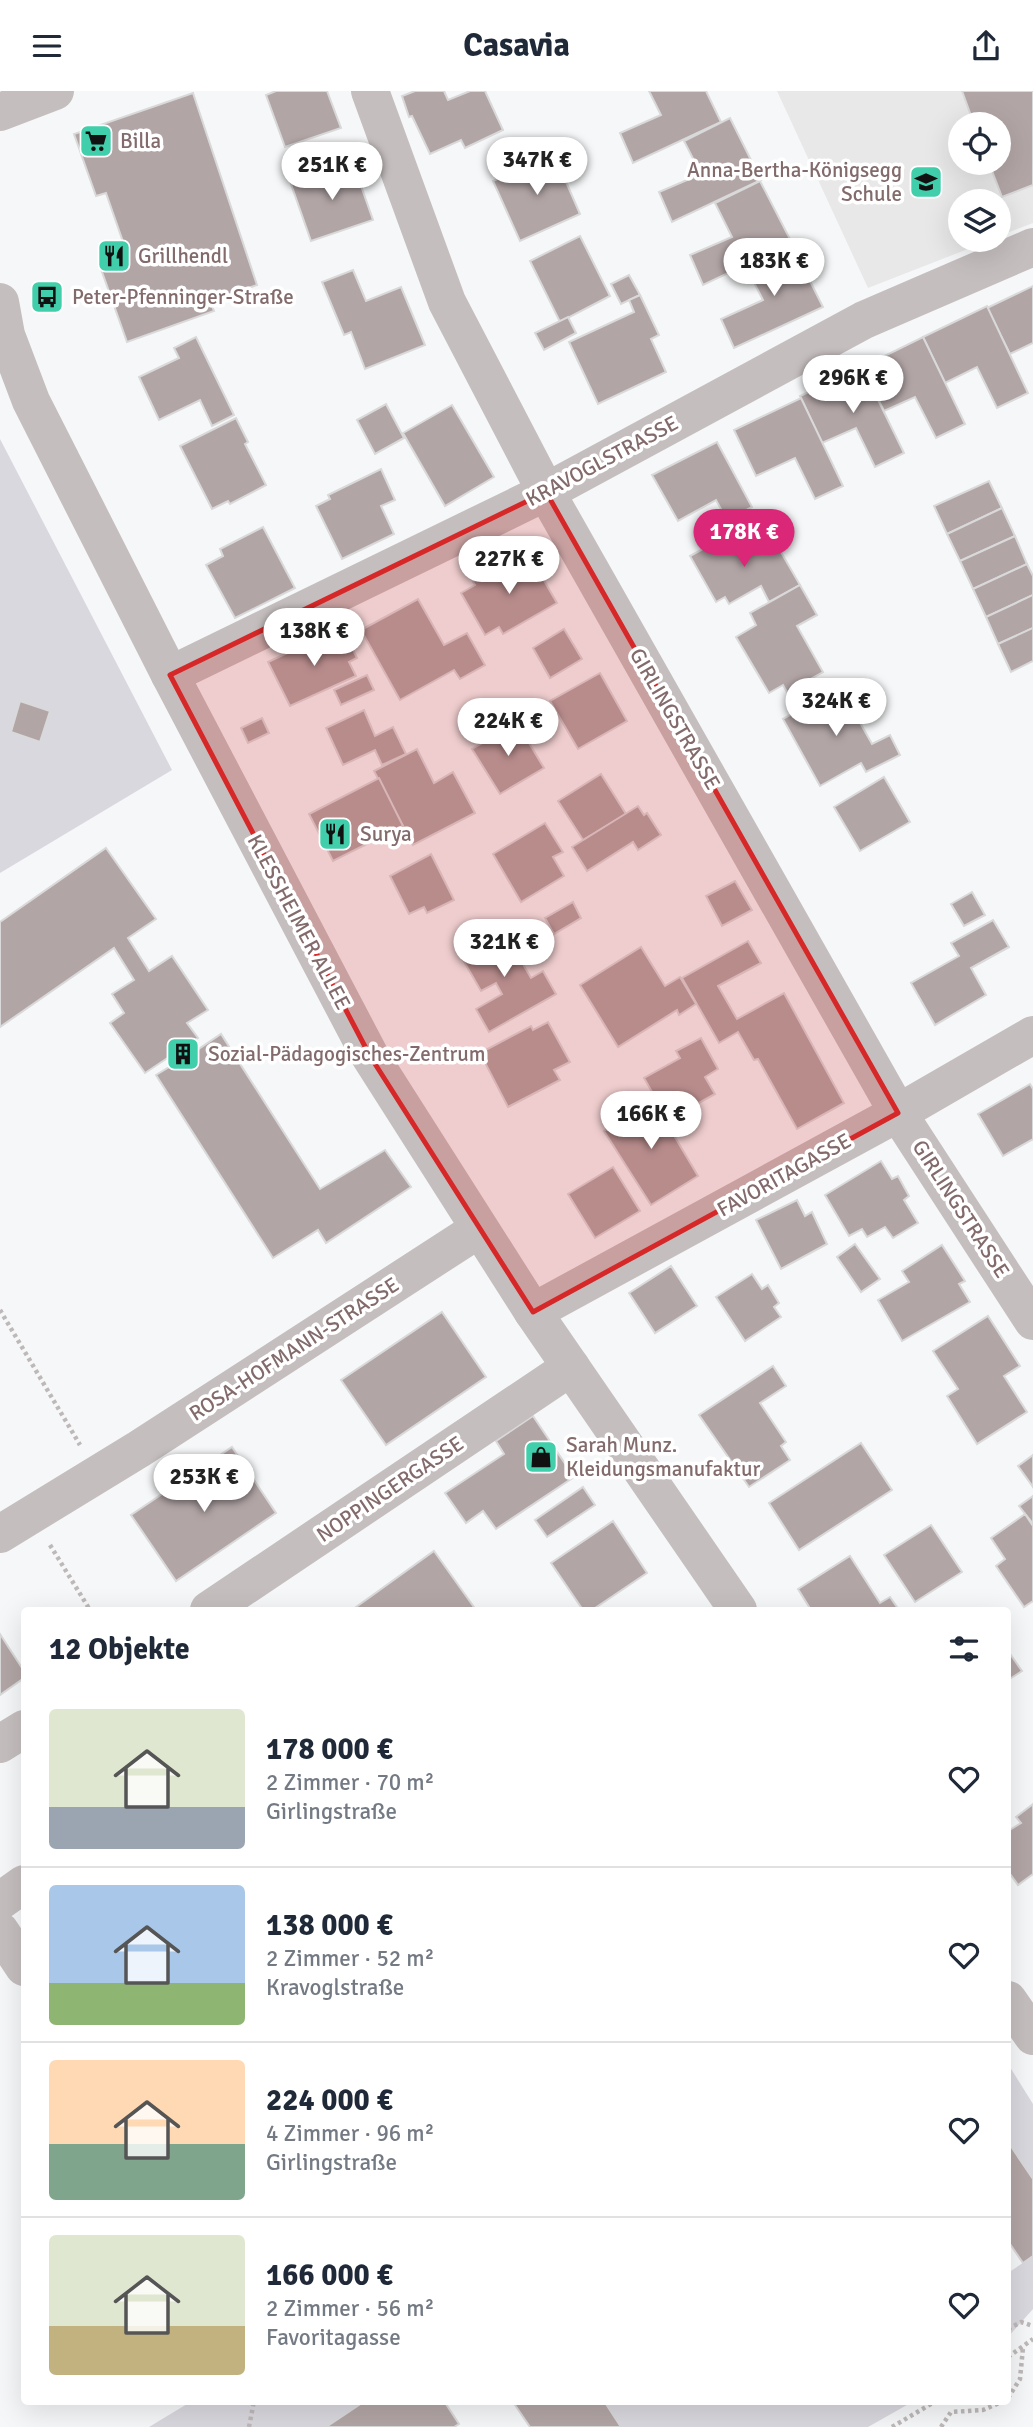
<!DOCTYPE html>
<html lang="de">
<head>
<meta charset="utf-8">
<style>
  body { margin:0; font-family:Signika,sans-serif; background:#f6f6f7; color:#1f2937; height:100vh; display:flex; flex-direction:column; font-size:26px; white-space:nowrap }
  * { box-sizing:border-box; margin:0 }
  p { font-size:23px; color:#747a83 }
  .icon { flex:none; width:38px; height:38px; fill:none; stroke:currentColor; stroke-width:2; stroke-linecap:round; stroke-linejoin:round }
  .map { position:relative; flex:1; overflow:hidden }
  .drawer { position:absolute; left:21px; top:1516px; width:990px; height:798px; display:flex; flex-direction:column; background:#fff; border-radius:7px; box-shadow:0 7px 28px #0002 }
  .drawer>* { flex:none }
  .tools { position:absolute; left:948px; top:21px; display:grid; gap:14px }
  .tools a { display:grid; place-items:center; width:63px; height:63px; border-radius:50%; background:#fff; box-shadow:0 7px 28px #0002; font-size:35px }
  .price { position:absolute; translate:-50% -60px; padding:0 16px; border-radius:24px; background:#fff; color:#222; font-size:23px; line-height:46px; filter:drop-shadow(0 2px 4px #0008) }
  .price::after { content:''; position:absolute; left:50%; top:42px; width:21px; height:16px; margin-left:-10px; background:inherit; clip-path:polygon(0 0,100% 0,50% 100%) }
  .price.active { background:#db2777; color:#fff }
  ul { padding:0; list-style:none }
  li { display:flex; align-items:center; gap:21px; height:175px; padding:0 28px }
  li+li { border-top:2px solid #e0e1e3 }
  li span { display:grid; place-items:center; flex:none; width:196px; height:140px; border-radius:7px; color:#555 }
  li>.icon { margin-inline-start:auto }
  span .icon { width:84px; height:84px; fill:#fffc; stroke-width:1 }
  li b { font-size:30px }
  h2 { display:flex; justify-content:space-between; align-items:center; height:84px; padding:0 28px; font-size:30px }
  header { display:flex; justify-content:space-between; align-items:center; height:91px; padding:0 28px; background:#fff; font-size:32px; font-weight:700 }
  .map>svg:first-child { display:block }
</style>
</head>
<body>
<header><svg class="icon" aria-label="menu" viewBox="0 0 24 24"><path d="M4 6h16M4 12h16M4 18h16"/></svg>Casavia<svg class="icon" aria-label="share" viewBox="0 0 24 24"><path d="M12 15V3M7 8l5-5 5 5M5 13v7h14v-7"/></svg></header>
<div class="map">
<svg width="1033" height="2336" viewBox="0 0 1033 2336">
  <rect width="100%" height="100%" fill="#f6f7f8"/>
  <path fill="#e9e8e9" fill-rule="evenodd" d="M777,0H1033V132L999,145V110H961V149H991L868,197ZM961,33H999V72H961Z"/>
  <g fill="#dad8df">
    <polygon points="0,348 172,679 0,782"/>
    <polygon points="1008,1973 1033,2013 1033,2088 1008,2051"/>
    <polygon points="1033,2165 1033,2218 1008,2246 1008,2182"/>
    <polygon points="192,2310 365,2310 326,2336 149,2336"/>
    <polygon points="604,2310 914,2310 868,2336 621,2336"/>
  </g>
  <g fill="#b2a5a6" stroke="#d9d9da" stroke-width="2">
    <polygon points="276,0 327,0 341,37 285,56 266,4"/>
    <polygon points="415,0 444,0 448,9 470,0 485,0 503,39 465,57 461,49 430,63 412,25 409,26 402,5"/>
    <polygon points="649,0 706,0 721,31 633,72 620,42 661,24"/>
    <polygon points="962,0 1033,0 1033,94 1002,106 989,72 999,72 999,33 974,33"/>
    <polygon points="193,2 257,194 210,210 214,220 127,251 101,178 129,168 106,102 96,105 74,43"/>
    <polygon points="730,27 761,89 672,131 659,101 701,83 684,50"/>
    <polygon points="554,63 580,123 520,150 493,90"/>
    <polygon points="353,72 373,129 311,150 291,93"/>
    <polygon points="760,90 792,152 703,194 690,164 732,146 715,112"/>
    <polygon points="580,145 610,205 560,231 530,170"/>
    <polygon points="792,154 823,216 734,257 721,228 763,209 746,176"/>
    <polygon points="353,179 366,210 401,196 425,254 365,278 351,241 344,244 322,191"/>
    <polygon points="629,184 640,204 621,213 611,193"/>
    <polygon points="1033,195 1033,252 1010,263 987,217"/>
    <polygon points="640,204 659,244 651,248 666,281 598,313 569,251 634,221 629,209"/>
    <polygon points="987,215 1028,302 997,317 977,276 945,292 923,246"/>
    <polygon points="568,226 576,242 544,259 535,242"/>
    <polygon points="196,246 234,324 212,335 200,309 159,329 139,286 179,267 174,257"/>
    <polygon points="923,246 965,333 936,347 915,306 884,320 862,276"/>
    <polygon points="862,276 904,362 875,376 856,337 822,352 800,305"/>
    <polygon points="801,307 843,395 815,408 795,367 756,385 734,339"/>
    <polygon points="386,313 404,347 375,363 357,329"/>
    <polygon points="452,314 494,386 445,415 403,342"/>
    <polygon points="236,327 248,351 245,353 266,394 230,413 228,410 212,418 180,355"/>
    <polygon points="717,351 752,416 727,429 716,409 678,430 652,384"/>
    <polygon points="381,378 395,409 381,415 394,443 342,468 316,415 330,408 328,404"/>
    <polygon points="989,390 1002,417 947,443 934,415"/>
    <polygon points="1002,417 1015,445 960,470 947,443"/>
    <polygon points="263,436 295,497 235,527 206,474 223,465 220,458"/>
    <polygon points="741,437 754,460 774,449 800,494 769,511 761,495 729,513 725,506 716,511 690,465"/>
    <polygon points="1015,445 1027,473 973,498 960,470"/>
    <polygon points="527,460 557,512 503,543 499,536 485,544 461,502 475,494 473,491"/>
    <polygon points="1027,473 1033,485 1033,504 986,526 973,498"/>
    <polygon points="800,494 817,524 797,535 823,581 787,601 783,594 769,602 736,546 756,534 750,522"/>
    <polygon points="1033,504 1033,537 998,553 986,526"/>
    <polygon points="418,508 444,554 467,542 485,574 460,588 454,579 400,609 361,539"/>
    <polygon points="1033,537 1033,570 1011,581 998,553"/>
    <polygon points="564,538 582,568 550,587 533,557"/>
    <polygon points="334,540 340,552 348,548 357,567 349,571 356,585 290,615 268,571"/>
    <polygon points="600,582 627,630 578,658 550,610"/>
    <polygon points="367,584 374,599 341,614 334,599"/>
    <polygon points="840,596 872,653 890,644 900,664 866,681 861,672 820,695 783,628"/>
    <polygon points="20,610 50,620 40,651 11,641"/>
    <polygon points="364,619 375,645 393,636 406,663 382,674 375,659 343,674 326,637"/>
    <polygon points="262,627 269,642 248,652 241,637"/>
    <polygon points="517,632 544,677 500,703 472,658"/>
    <polygon points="417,658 434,692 453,681 475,722 413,754 374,680"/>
    <polygon points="601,683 626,723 583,749 558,710"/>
    <polygon points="884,686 910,731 860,760 834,716"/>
    <polygon points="379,687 403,735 333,770 309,723"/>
    <polygon points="638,715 644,724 647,722 661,744 638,759 633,751 587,780 572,756"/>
    <polygon points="545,732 563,761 553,766 564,785 521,811 493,763"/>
    <polygon points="106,757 156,828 128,847 149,880 172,865 208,919 187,932 198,947 192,951 197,959 221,943 320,1098 385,1059 411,1096 326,1152 318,1139 273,1167 156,984 174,973 169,966 145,982 110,932 124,922 112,903 134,889 114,857 0,936 0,831"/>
    <polygon points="431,763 454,809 427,822 424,816 409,823 390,785"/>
    <polygon points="735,790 752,819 722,835 706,805"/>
    <polygon points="972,801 985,824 964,835 951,813"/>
    <polygon points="573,811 581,827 554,843 545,827"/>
    <polygon points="993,829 1009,856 971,877 986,904 935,934 911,892 959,865 951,852"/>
    <polygon points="501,835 531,887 543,880 556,903 489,941 476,918 502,903 496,892 481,900 458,860"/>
    <polygon points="748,850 761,872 718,895 737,928 784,902 844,1012 797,1038 758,968 754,969 738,941 719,952 682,887"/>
    <polygon points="641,856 665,895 680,886 696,913 679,924 677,919 618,956 580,894"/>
    <polygon points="548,931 570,971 554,979 560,989 508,1016 480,962 531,935 533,939"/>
    <polygon points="701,947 718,978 705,986 715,1003 668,1029 644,987 680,967 676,960"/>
    <polygon points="1030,993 1033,998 1033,1048 1003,1065 978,1023"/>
    <polygon points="650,1004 698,1085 651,1114 604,1040 632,1023 629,1018"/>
    <polygon points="881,1070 892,1088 898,1085 909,1105 904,1109 918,1132 893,1147 885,1136 867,1146 862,1138 849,1145 825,1104"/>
    <polygon points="613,1076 640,1120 595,1147 568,1103"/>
    <polygon points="797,1109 805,1125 812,1121 827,1153 781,1178 756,1129"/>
    <polygon points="855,1153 880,1188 861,1201 837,1166"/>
    <polygon points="942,1154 965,1190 959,1193 970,1211 902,1250 878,1209 909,1191 902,1180"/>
    <polygon points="671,1175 697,1215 655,1242 629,1202"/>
    <polygon points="752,1183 762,1198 768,1194 779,1212 774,1216 781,1226 745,1250 716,1206"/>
    <polygon points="442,1221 486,1286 386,1354 341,1289"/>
    <polygon points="988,1225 1020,1275 1004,1285 1027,1321 977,1353 947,1305 958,1298 933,1260"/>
    <polygon points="773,1275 786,1295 760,1312 786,1351 781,1355 790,1369 749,1396 699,1324"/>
    <polygon points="533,1325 574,1386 496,1438 483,1420 466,1432 445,1402 504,1363 496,1350"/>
    <polygon points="861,1352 892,1399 799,1459 769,1412"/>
    <polygon points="232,1356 276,1422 176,1490 131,1424"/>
    <polygon points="1033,1364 1033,1396 1018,1375"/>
    <polygon points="583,1396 595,1414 547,1446 535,1429"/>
    <polygon points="1033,1405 1033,1433 1019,1415"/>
    <polygon points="1025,1423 1033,1435 1033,1510 1024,1516 996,1475 1005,1468 991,1447"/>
    <polygon points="613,1430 647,1482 592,1519 583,1519 551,1472"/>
    <polygon points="931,1434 962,1481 915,1511 884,1464"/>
    <polygon points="434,1460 476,1519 352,1519"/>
    <polygon points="850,1465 880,1512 890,1506 899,1519 811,1519 798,1498"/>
    <polygon points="0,1543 24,1580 24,1587 0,1604"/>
    <polygon points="1008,1560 1022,1580 1008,1589"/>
    <polygon points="1033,1713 1033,1783 1018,1794 1008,1780 1008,1740 1021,1732 1016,1726"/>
    <polygon points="1008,2051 1033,2088 1033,2165 1023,2172 1008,2150"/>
    <polygon points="365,2310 444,2310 459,2333 454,2336 326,2336"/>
    <polygon points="515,2310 604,2310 621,2336 530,2336 513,2311"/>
  </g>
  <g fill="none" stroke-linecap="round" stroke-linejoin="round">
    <g stroke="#beb8b8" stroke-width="4.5" stroke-dasharray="3.5 3.5" stroke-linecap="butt">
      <polyline points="0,1219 80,1354"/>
      <polyline points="50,1454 90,1519"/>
      <polyline points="1008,2238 1021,2231 1033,2235"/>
      <polyline points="1008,2266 1033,2248"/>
      <polyline points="1008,2307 1020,2288 1023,2257"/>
      <polyline points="249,2336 254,2310"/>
      <polyline points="892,2336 936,2310"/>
      <polyline points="941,2336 951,2321 983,2319 1004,2310"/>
    </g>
    <g stroke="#c5bebe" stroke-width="38">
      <polyline points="370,0 447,211 546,401 898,1022 1033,1230"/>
      <polyline points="0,21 55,0"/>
      <polyline points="0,211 6,244 31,310 170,584 370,965 533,1221 738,1519"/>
      <polyline points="170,584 546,401 864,229 1033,156"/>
      <polyline points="533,1221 898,1022 1033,944"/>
      <polyline points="0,1443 139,1358 479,1138"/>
      <polyline points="209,1519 571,1276"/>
      <polyline points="0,1653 24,1638"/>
      <polyline points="0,1810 24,1793"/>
      <polyline points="0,1840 24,1876"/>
      <polyline points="1008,1909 1033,1945"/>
    </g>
  </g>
  <path fill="#d62828" fill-opacity="0.2" stroke="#d62828" stroke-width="5" stroke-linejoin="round" d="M546,401L898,1022L533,1221L370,965L170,584Z"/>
  <defs>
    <symbol id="supermarket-square" viewBox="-11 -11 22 22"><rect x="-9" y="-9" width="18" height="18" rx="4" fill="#41ceaa" stroke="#fff"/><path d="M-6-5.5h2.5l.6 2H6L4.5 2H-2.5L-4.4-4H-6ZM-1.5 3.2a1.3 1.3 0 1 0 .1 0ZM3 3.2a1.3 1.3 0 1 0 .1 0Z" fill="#111"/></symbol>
    <symbol id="school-square" viewBox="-11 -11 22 22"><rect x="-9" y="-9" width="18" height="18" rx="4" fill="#41ceaa" stroke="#fff"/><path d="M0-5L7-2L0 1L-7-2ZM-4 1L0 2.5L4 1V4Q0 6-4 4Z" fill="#111"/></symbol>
    <symbol id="restaurant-square" viewBox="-11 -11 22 22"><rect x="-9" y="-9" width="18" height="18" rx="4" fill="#41ceaa" stroke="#fff"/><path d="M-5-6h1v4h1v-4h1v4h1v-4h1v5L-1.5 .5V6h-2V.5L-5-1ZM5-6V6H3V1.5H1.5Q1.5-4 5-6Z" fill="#111"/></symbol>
    <symbol id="bus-square" viewBox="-11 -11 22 22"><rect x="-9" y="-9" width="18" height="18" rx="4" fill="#41ceaa" stroke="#fff"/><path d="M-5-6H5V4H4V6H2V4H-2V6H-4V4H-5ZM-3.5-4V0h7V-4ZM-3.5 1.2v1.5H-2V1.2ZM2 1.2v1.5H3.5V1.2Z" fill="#111"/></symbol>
    <symbol id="building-square" viewBox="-11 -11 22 22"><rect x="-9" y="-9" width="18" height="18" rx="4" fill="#41ceaa" stroke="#fff"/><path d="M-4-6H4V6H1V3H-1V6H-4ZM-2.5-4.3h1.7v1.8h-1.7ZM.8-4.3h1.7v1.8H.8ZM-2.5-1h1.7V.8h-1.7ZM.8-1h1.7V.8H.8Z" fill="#111"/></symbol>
    <symbol id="shop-square" viewBox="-11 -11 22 22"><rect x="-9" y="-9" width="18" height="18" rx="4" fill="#41ceaa" stroke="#fff"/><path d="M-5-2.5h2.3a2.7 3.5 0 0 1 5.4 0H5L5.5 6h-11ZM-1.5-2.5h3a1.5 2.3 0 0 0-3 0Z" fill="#111"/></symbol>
  </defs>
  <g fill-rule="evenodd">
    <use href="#supermarket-square" x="77" y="31" width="38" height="38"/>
    <use href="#school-square" x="907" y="72" width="38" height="38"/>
    <use href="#restaurant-square" x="95" y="146" width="38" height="38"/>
    <use href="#bus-square" x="28" y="187" width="38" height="38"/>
    <use href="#restaurant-square" x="316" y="724" width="38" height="38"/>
    <use href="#building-square" x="164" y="944" width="38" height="38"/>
    <use href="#shop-square" x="522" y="1347" width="38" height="38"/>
  </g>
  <g text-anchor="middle" stroke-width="7" stroke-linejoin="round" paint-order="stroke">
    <g font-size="21" fill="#836b6c" stroke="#fff" text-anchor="start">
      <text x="120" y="57">Billa</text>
      <text x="902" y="86" text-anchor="end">Anna-Bertha-Königsegg<tspan x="902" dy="24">Schule</tspan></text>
      <text x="138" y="172">Grillhendl</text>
      <text x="72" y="213">Peter-Pfenninger-Straße</text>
      <text x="360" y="750">Surya</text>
      <text x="208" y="970">Sozial-Pädagogisches-Zentrum</text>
      <text x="566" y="1361">Sarah Munz.<tspan x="566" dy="24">Kleidungsmanufaktur</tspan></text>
    </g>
    <g font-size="21" fill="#836b6c" stroke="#fff">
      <text transform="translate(602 370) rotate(-28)" y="7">KRAVOGLSTRASSE</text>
      <text transform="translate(675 628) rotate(60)" y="7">GIRLINGSTRASSE</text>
      <text transform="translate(299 831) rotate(62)" y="7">KLESSHEIMER ALLEE</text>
      <text transform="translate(784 1084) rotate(-29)" y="7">FAVORITAGASSE</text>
      <text transform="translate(961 1118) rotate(57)" y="7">GIRLINGSTRASSE</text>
      <text transform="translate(294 1258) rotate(-33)" y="7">ROSA-HOFMANN-STRASSE</text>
      <text transform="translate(390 1398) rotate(-34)" y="7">NOPPINGERGASSE</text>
    </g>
  </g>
</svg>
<div class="tools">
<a><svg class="icon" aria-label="locate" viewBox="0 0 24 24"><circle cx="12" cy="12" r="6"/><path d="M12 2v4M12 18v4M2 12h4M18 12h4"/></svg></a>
<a><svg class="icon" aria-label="layers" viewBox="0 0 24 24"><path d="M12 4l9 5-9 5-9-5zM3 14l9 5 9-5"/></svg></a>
</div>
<b class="price" style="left:537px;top:106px">347K €</b>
<b class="price" style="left:332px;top:111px">251K €</b>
<b class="price" style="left:774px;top:207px">183K €</b>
<b class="price" style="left:853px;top:324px">296K €</b>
<b class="price active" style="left:744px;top:478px">178K €</b>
<b class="price" style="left:509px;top:505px">227K €</b>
<b class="price" style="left:314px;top:577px">138K €</b>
<b class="price" style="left:836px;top:647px">324K €</b>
<b class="price" style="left:508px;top:667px">224K €</b>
<b class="price" style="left:504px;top:888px">321K €</b>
<b class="price" style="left:651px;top:1060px">166K €</b>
<b class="price" style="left:204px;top:1423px">253K €</b>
<section class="drawer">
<h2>12 Objekte<svg class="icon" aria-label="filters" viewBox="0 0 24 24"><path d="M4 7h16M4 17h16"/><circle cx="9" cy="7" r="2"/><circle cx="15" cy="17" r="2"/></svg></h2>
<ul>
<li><span style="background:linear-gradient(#dfe7d0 70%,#9aa5b1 0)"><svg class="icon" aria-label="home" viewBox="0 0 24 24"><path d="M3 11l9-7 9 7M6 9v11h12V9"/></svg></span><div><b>178 000 €</b><p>2 Zimmer · 70 m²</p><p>Girlingstraße</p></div><svg class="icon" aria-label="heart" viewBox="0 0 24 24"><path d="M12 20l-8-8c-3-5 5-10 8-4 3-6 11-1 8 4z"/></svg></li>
<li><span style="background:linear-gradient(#a9c7e8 70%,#8fb573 0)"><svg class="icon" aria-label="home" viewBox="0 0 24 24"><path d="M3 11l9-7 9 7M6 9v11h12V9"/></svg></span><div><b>138 000 €</b><p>2 Zimmer · 52 m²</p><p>Kravoglstraße</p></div><svg class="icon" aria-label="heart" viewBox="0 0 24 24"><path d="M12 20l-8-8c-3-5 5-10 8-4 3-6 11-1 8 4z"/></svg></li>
<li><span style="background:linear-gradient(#ffd9b3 60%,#7fa58c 0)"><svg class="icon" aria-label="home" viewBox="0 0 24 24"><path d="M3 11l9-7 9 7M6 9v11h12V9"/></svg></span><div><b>224 000 €</b><p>4 Zimmer · 96 m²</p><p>Girlingstraße</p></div><svg class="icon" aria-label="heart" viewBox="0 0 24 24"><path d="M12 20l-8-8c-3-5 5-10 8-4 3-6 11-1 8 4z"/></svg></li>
<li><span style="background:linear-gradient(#dfe7d0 65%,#c2b280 0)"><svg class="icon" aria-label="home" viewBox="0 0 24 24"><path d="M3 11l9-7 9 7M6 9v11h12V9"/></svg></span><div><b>166 000 €</b><p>2 Zimmer · 56 m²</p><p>Favoritagasse</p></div><svg class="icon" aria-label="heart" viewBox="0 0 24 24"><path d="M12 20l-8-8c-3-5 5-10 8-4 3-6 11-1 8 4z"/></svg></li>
</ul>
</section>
</div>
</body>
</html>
